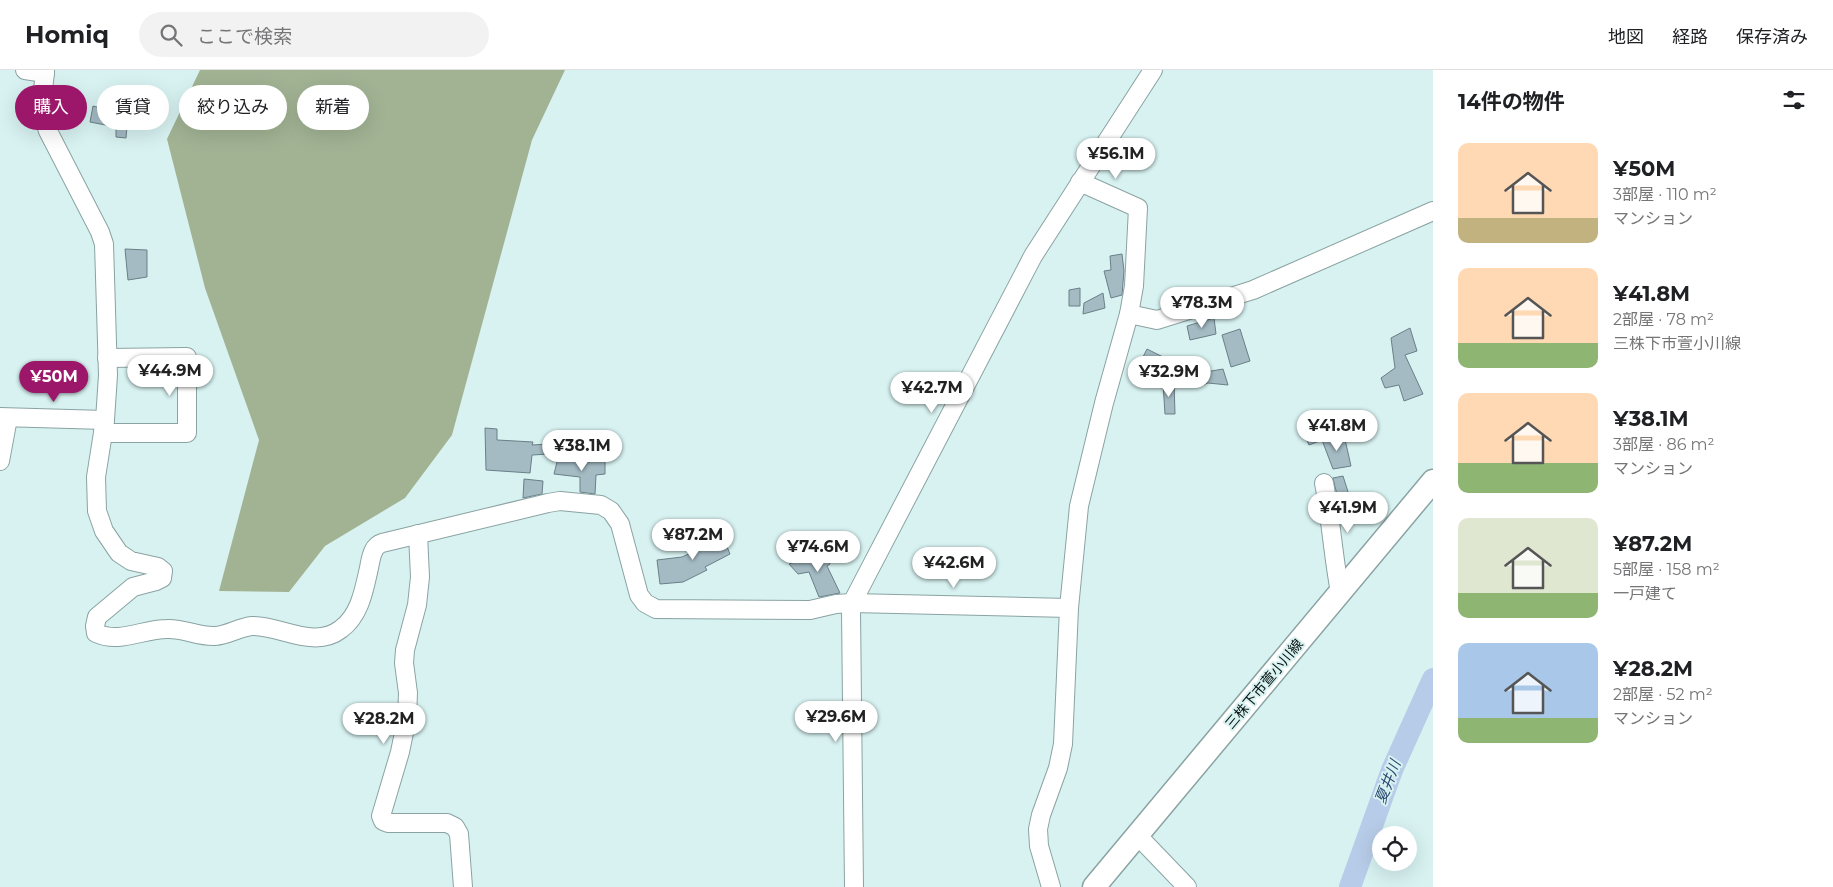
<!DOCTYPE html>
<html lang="ja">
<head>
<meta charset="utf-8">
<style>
  body { margin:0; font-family:Montserrat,"Noto Sans JP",sans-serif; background:#f2f2f2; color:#202124; height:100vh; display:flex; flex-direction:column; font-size:19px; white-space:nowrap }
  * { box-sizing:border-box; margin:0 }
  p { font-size:16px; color:#757577 }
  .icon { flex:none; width:28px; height:28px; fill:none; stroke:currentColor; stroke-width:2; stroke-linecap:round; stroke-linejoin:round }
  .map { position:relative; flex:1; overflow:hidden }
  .panel { display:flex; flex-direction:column; background:#fff; width:400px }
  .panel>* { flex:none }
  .hud { position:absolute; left:15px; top:15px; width:475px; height:45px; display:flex; gap:10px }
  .buttons { position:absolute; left:1372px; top:756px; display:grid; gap:10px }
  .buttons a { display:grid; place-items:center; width:45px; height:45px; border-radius:50%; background:#fff; box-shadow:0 5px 20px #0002; font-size:25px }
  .price { position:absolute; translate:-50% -42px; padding:0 11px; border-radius:18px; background:#fff; color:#222; font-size:16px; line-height:32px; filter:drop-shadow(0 1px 2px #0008) }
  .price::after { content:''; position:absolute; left:50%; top:30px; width:15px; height:11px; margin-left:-8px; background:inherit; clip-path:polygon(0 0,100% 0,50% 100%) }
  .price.current { background:#9c1769; color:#fff }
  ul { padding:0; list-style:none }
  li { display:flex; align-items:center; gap:15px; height:125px; padding:0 25px }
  li span { display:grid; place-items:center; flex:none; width:140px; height:100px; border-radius:10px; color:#555 }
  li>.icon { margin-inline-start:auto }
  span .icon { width:60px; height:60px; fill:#fffc; stroke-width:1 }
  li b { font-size:21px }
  h2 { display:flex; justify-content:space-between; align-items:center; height:60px; padding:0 25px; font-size:21px }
  .tag { padding:0 18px; border-radius:22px; background:#fff; box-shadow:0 5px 20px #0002; font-size:18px; line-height:45px }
  .tag.current { background:#9c1769; color:#fff }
  header { display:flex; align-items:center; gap:30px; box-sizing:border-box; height:70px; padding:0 25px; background:#fff; border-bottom:1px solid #e0e0e0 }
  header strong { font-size:24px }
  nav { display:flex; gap:28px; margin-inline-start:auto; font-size:18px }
  .search { width:350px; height:45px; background:#f2f2f2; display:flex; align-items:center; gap:12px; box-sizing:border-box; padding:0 18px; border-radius:28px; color:#757577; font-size:19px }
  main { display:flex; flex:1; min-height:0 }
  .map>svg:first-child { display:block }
</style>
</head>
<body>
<header>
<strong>Homiq</strong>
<div class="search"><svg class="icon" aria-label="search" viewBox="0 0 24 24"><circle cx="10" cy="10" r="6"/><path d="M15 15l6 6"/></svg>ここで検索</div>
<nav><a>地図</a><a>経路</a><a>保存済み</a></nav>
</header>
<main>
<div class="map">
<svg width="1433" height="817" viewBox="0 0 1433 817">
  <rect width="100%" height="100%" fill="#d7f2f1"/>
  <polygon fill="#a2b394" points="200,0 565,0 532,70 452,365 405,428 325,476 289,522 219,521 259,370 205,218 167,69"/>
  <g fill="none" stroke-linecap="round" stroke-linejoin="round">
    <polyline stroke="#b7cce8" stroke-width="22" points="1350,817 1392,700 1433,609"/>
  </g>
  <g fill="#a4bbc4" stroke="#6a7f87">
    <polygon points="93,36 104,39 103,42 128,45 126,68 116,67 116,57 90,52"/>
    <polygon points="125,179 147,180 147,207 128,210"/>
    <polygon points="1122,184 1124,201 1122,225 1111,228 1104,201 1111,200 1110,186"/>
    <polygon points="1080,218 1080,236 1069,236 1069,220"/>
    <polygon points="1103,223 1105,238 1083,244 1084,233"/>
    <polygon points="1214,248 1216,264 1190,270 1187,256"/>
    <polygon points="1410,258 1417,281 1405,285 1423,324 1404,331 1399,315 1385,318 1381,308 1395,298 1391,268"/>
    <polygon points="1240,259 1250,291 1231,297 1222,265"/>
    <polygon points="1147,279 1167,289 1152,312 1136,301"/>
    <polygon points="1223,299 1228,315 1208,313 1199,316 1194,304"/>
    <polygon points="1174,312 1175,344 1165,344 1163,313"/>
    <polygon points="1317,357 1322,370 1309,375 1303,362"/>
    <polygon points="485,358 497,359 497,370 533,372 532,375 549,374 550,384 532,385 530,403 486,400"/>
    <polygon points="1344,365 1351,396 1333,399 1322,370"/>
    <polygon points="558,388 590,392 590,389 605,389 605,404 596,405 595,424 580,422 580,407 554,404"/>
    <polygon points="1343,406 1349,425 1337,425 1333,408"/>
    <polygon points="524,409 543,411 542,424 523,428"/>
    <polygon points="720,460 730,484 705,497 707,500 683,512 660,514 657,490 682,487 709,475 707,468"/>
    <polygon points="824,478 830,494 827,496 840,523 819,527 809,502 798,504 789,494 807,488"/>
  </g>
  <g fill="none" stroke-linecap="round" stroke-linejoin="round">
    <defs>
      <g id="minor">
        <polyline points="25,0 45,3 45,0"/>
        <path d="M45,3C42,28 40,37 48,61L100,162L104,174L108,305L105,350L96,407L97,441L104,461L119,483L131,491L158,497L163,501L162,508L156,511L133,517L97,547L95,556L96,563C120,574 142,559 167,559C183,558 199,567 215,566C228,565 240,557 252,556C280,555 314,580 341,559C360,545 364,520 369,498C370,493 371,485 374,480C375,477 379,474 382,473L548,433L560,431L601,435L611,441L620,454L639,525L645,533L656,539L810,540L836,534L852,533L1069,538"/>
        <polyline points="1129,244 1157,250 1253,220 1433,141"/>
        <polyline points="0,347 105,350"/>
        <polyline points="103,363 187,363 187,287 107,288"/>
        <polyline points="0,391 8,348"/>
        <path d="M1324,413C1331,449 1333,486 1340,522"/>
        <polyline points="418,464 420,507 417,535 405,580 404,593 408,623 407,648 400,682 381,746 383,751 388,753 447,753 455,757 459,764 463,817"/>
        <polyline points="1138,766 1187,817"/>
        <polyline points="854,817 851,540 852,533 1033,186 1153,0"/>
        <polyline points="1051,817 1039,776 1038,759 1041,745 1058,698 1063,674 1069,538 1079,436 1104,333 1129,244 1134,216 1138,138 1080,112"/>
      </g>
      <polyline id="major" points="1094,817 1433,411"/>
    </defs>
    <use href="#minor" stroke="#8aa3a2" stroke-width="20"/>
    <use href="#major" stroke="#8aa3a2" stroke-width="25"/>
    <use href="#minor" stroke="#fff" stroke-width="18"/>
    <use href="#major" stroke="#fff" stroke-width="22"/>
  </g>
  <g text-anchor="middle" stroke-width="4" stroke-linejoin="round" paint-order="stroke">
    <g font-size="14" fill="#060e0e" stroke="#d7f2f1">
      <text transform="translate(1264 614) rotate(-50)" y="5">三株下市萱小川線</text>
    </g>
    <g font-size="15" font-style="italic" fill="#2c4a71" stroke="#d7f2f1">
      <text transform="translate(1388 712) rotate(-69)" y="5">夏井川</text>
    </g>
  </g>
</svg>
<div class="buttons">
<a><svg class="icon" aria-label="locate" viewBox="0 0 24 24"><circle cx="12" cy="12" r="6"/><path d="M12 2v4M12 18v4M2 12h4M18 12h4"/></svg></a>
</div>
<b class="price" style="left:1116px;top:110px">¥56.1M</b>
<b class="price" style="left:1202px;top:259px">¥78.3M</b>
<b class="price" style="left:170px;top:327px">¥44.9M</b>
<b class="price" style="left:1169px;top:328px">¥32.9M</b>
<b class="price current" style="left:54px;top:333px">¥50M</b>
<b class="price" style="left:932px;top:344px">¥42.7M</b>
<b class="price" style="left:1337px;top:382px">¥41.8M</b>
<b class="price" style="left:582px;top:402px">¥38.1M</b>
<b class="price" style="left:1348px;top:464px">¥41.9M</b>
<b class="price" style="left:693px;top:491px">¥87.2M</b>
<b class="price" style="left:818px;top:503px">¥74.6M</b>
<b class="price" style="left:954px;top:519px">¥42.6M</b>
<b class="price" style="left:836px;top:673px">¥29.6M</b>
<b class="price" style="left:384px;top:675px">¥28.2M</b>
<div class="hud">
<a class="tag current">購入</a>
<a class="tag">賃貸</a>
<a class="tag">絞り込み</a>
<a class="tag">新着</a>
</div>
</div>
<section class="panel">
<h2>14件の物件<svg class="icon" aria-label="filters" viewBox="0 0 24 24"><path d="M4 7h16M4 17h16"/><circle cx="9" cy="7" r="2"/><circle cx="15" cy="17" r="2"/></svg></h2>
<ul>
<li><span style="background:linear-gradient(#ffd9b3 75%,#c2b280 0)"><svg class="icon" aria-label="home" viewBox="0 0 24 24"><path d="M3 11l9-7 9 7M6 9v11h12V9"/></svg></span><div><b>¥50M</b><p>3部屋 · 110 m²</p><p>マンション</p></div></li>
<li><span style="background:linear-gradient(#ffd9b3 75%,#8fb573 0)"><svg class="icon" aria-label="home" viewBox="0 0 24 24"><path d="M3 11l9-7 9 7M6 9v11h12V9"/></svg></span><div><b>¥41.8M</b><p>2部屋 · 78 m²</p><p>三株下市萱小川線</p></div></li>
<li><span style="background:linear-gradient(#ffd9b3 70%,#8fb573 0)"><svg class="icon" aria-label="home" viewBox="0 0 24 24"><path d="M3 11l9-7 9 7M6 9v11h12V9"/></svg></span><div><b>¥38.1M</b><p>3部屋 · 86 m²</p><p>マンション</p></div></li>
<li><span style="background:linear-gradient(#dfe7d0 75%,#8fb573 0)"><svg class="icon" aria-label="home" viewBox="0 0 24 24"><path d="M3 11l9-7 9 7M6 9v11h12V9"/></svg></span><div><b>¥87.2M</b><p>5部屋 · 158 m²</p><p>一戸建て</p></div></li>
<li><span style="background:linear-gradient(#a9c7e8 75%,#8fb573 0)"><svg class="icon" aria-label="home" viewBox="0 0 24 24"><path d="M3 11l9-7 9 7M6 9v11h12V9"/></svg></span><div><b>¥28.2M</b><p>2部屋 · 52 m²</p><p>マンション</p></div></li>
</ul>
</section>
</main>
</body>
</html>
